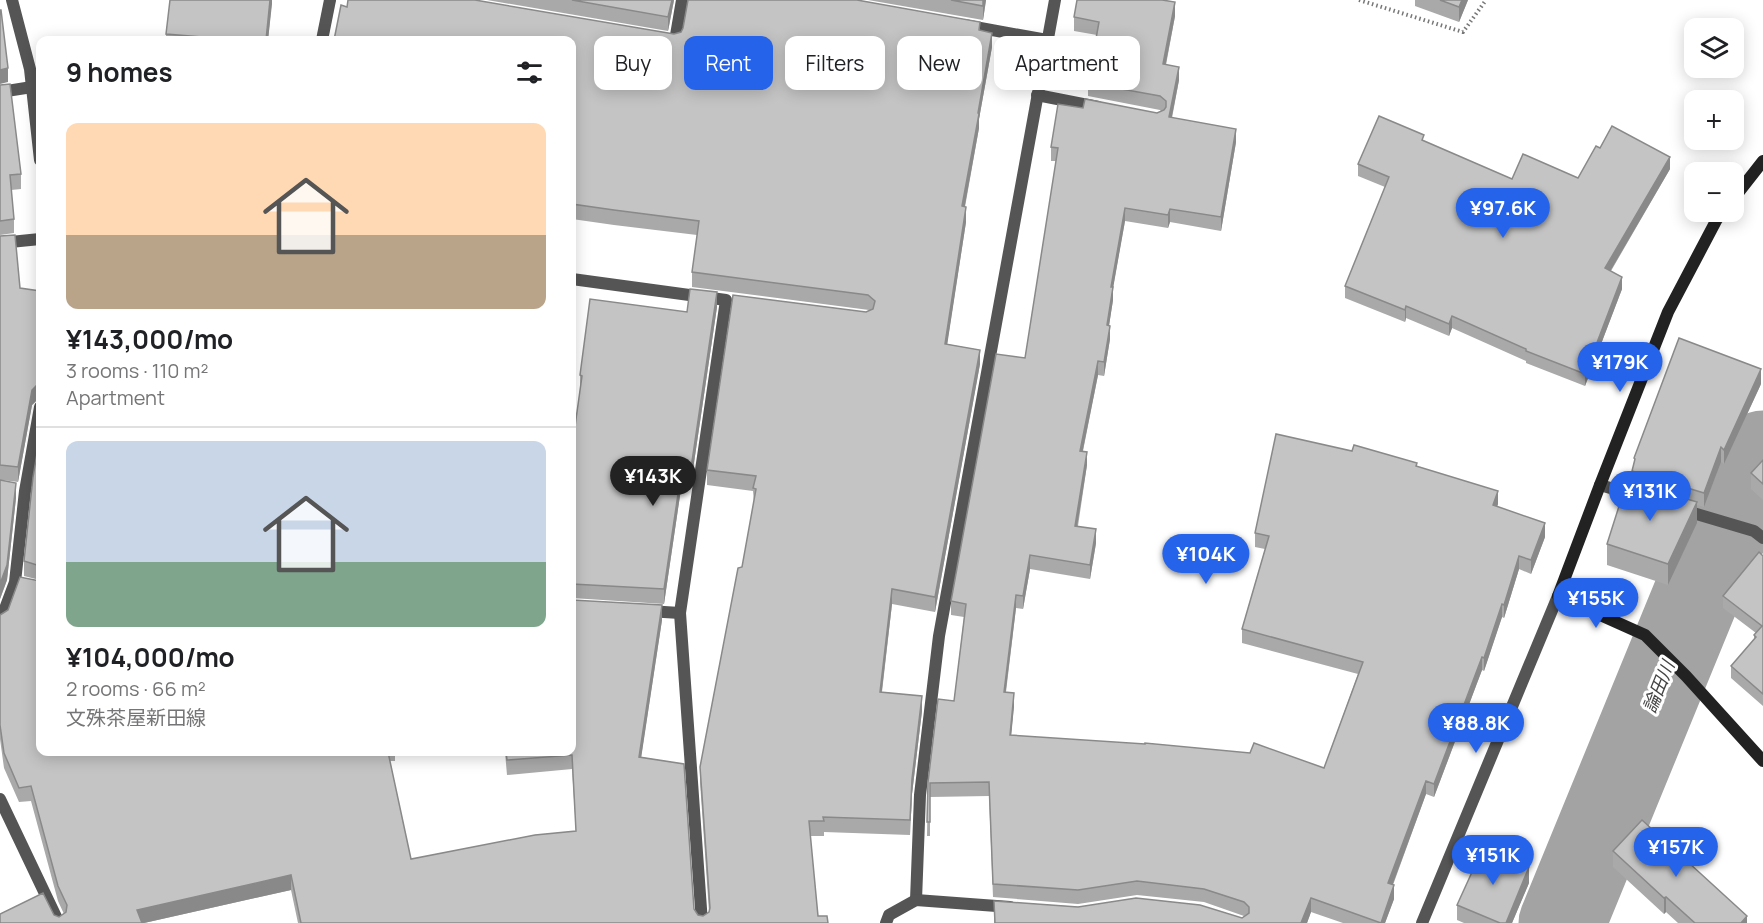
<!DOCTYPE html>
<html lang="en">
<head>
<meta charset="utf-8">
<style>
  body { margin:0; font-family:Manrope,"Noto Sans JP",sans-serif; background:#f2f2f2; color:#202124; height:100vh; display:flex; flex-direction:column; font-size:22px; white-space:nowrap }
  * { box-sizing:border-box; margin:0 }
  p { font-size:20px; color:#757577 }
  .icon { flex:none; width:33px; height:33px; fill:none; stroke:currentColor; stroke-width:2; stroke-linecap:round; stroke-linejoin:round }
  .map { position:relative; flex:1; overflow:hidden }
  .sheet { position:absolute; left:36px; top:36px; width:540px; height:720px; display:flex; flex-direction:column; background:#fff; border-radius:12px; box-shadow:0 3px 15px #0003 }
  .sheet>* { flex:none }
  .guide { position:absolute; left:594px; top:36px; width:570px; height:54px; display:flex; gap:12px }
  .buttons { position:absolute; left:1684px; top:18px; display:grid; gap:12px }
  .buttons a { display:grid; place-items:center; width:60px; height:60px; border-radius:12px; background:#fff; box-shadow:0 3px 15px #0003; font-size:30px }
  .price { position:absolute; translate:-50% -51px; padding:0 14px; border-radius:21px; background:#2563eb; color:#fff; font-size:20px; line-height:39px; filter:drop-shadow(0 2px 3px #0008) }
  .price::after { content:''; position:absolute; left:50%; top:36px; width:18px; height:14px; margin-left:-9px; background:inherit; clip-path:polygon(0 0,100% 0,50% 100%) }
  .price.selected { background:#222; color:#fff }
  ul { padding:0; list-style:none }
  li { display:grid; align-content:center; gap:12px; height:318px; padding:0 30px }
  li+li { border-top:2px solid #e0e0e0 }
  li span { display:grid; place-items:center; height:186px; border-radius:12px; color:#555 }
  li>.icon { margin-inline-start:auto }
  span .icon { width:108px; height:108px; fill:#fffc; stroke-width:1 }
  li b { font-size:26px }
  h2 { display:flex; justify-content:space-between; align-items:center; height:72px; padding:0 30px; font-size:26px }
  .tag { padding:0 21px; border-radius:12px; background:#fff; box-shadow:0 3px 15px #0003; font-size:21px; line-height:54px }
  .tag.selected { background:#2563eb; color:#fff }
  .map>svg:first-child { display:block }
</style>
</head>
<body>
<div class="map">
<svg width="1763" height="923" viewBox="0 0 1763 923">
  <rect width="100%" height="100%" fill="#fff"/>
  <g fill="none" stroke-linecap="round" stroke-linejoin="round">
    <polyline stroke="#a3a3a3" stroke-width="87" points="1562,923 1710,562 1763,454"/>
    <polyline stroke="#777" stroke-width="4" stroke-dasharray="1.5 3" stroke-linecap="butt" points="1359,0 1463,32 1486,0"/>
    <g stroke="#555" stroke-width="12">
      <polyline points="12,0 30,69 40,160"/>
      <polyline points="964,25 1047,40"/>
      <polyline points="668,39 675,41 682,0"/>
      <polyline points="322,40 330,0"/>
      <polyline points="0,92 32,87"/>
      <polyline points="1037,95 1098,107"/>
      <polyline points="0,243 40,239"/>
      <polyline points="572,279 726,300 680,613 702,923"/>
      <polyline points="1600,485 1638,496"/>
      <polyline points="1683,510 1754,531 1763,538"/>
      <polyline points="648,611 680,613"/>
      <polyline points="0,622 15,582 25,491 40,407"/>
      <polyline points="0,799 59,923"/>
      <polyline points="916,900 920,795 939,636 1055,0"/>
      <polyline points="886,923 889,915 916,900 1010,907"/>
      <polyline points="1422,923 1558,596"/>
    </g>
    <g stroke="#222" stroke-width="12">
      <polyline points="1734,198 1763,161"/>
      <polyline points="1723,212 1717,219 1668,312 1600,485 1558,596 1645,635 1686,676 1763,761"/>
    </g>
  </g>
  <g fill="#a9a9a9">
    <polygon points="272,0 268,40 166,40 166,34"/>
    <polygon points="348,0 475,0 674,34 681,32 683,28 688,0 857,0 980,22 980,31 992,33 992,47 979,119 979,128 965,207 966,207 966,222 947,344 980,350 980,364 935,612 892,604 882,692 922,696 922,711 912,794 910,835 824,832 824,836 810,836 818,916 827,916 828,923 298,923 291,890 144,923 0,923 0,914 43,893 54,915 59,917 64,914 58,901 31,801 19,802 4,768 0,739 0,615 8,610 20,577 40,581 40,752 395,752 395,761 390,761 411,859 535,835 576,831 572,769 507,775 505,752 572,752 572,600 662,605 662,620 641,757 684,764 694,909 698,915 703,916 709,912 700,782 700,767 738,568 742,567 754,503 753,491 707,485 707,470 733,295 866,312 869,310 692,287 692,272 697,235 614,225 572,219 572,40 334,40 341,5 347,7"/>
    <polygon points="487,0 674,0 668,31"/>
    <polygon points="868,0 986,0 983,20"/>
    <polygon points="1415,0 1468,0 1459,22 1415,6"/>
    <polygon points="1175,16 1166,65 1179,80 1172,118 1236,142 1221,231 1170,222 1168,228 1125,221 1113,287 1113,300 1109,325 1110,339 1104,376 1098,375 1083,451 1087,465 1078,526 1096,543 1090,579 1030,569 1023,609 1016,608 1006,692 1014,706 1011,735 1324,768 1358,674 1242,643 1242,629 1265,549 1255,547 1255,533 1417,466 1498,504 1497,506 1545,537 1531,574 1519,569 1504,618 1502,617 1484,671 1482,670 1434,797 1426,794 1393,885 1394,899 1385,923 1343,923 1311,912 1307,923 994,923 994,901 1242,918 1244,916 1204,902 1137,895 1078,904 993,897 989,796 930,797 930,836 927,836 928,782 954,701 964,617 951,615 951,601 1025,358 1056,161 1051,161 1051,147 1083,108 1157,113 1161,111 1160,110 1088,96 1088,83 1097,35 1074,31 1074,17"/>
    <polygon points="0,85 21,174 21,189 11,190 14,219 14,233 0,235"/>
    <polygon points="1424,141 1512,179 1578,178 1600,148 1670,169 1611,271 1622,289 1585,386 1526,363 1526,361 1452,328 1449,336 1406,318 1405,322 1345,298 1345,286 1385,187 1358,176 1358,164"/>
    <polygon points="0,236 20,288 40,291 40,400 37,400 32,405 18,482 2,480 16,498 7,580 0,599"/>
    <polygon points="717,307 691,483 682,482 664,604 572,598 572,448 580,390 580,375 687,312"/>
    <polygon points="1761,384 1724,464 1721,462 1704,507 1697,505 1697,523 1668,585 1607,565 1607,544 1632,482 1632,471 1634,464 1634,458"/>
    <polygon points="40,436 40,580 24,576 24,561"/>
    <polygon points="1763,460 1763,500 1751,489 1751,473"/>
    <polygon points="1763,556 1763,706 1731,678 1731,666 1754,639 1754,635 1756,633 1723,608 1723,596"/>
    <polygon points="1613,851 1747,923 1678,923 1666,912 1664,914 1613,867"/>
    <polygon points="1529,883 1512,923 1464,923 1457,920 1457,905"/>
  </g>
  <g fill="#898989">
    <polygon points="270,0 272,0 272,4 268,40 266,40"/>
    <polygon points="672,0 674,0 668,31 668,17"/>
    <polygon points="983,0 986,0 983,20"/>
    <polygon points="1462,0 1468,0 1459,22 1459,7"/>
    <polygon points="1175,2 1175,16 1163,78 1163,64"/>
    <polygon points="992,33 992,47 979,119 979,128 962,221 962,206"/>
    <polygon points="1179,67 1179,80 1169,131 1169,117"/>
    <polygon points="8,68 8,82 0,84 0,70"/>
    <polygon points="1236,129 1236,142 1221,231 1221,217"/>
    <polygon points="1670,157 1670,169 1605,280 1605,268"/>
    <polygon points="966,207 966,222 945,359 945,344"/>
    <polygon points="1125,208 1125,221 1111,300 1111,287"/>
    <polygon points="1170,209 1170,222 1168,228 1168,215"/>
    <polygon points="1622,277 1622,289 1585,386 1585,374"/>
    <polygon points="1113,287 1113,300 1107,339 1107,325"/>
    <polygon points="717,292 717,307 691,483 691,468"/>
    <polygon points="1406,306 1406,318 1405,322 1405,310"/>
    <polygon points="1452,316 1452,328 1449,336 1449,324"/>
    <polygon points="1110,326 1110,339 1104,376 1104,362"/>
    <polygon points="980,350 980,364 935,612 935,597"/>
    <polygon points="1098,361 1098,375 1080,464 1080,451"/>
    <polygon points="1761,369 1761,384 1724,464 1724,450"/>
    <polygon points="37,385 37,400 32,405 18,482 18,467 32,390"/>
    <polygon points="1721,447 1721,462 1704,507 1704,493"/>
    <polygon points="1087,452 1087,465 1075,539 1075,526"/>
    <polygon points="682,467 682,482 664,604 664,589"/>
    <polygon points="16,483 16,498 7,580 0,599 0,584"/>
    <polygon points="1498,491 1498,504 1493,518 1493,505"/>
    <polygon points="1697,502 1697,523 1668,585 1668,564"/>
    <polygon points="1545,523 1545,537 1531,574 1531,560"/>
    <polygon points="1096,529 1096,543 1090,579 1090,565"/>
    <polygon points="1030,555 1030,569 1023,609 1023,596"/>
    <polygon points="1519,556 1519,569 1504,618 1504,605"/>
    <polygon points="573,583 573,598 572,598 572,584"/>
    <polygon points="892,589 892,604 880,706 880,692"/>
    <polygon points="1016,595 1016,608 1004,705 1004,692"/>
    <polygon points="1502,604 1502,617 1484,671 1484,658"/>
    <polygon points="662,605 662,620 639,772 639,757"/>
    <polygon points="1482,657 1482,670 1434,797 1434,784"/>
    <polygon points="1014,693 1014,706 1010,749 1010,735"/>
    <polygon points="922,696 922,711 912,794 910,835 912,779"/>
    <polygon points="1426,781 1426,794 1388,897 1388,883"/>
    <polygon points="1529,867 1529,883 1512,923 1506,923"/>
    <polygon points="291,875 291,890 144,923 137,923 137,910"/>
    <polygon points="1394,885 1394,899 1385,923 1381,923"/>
    <polygon points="1666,897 1666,912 1664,914 1664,898"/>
    <polygon points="1311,898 1311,912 1307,923 1301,923"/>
    <polygon points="1747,916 1747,923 1741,923"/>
  </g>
  <g fill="#c4c4c4" stroke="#898989" stroke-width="1.5">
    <polygon points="170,0 270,0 266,40 238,40 166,34"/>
    <polygon points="348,0 475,0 674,34 681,32 683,28 688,0 857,0 980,22 979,30 992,33 978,113 979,114 962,206 966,207 945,344 980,350 935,597 892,589 880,692 922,696 912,779 910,820 823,817 824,821 809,821 818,916 827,916 828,923 301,923 291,875 137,910 142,923 0,923 0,914 43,893 54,915 59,917 66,912 67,905 58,886 31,786 19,788 4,753 0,725 0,615 8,610 20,577 40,581 40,752 388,752 411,859 535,835 576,831 572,755 507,760 506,752 572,752 572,600 662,605 639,757 684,764 694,909 698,915 703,916 709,912 710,908 700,767 738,568 742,567 756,489 753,488 756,476 707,470 733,295 866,312 873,309 875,301 868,295 692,272 699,221 614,210 572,204 572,40 334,40 341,5 347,7"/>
    <polygon points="572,0 672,0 668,17"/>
    <polygon points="951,0 983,0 983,6"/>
    <polygon points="1077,0 1162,0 1175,2 1163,64 1179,67 1169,117 1236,129 1221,217 1170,209 1168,215 1125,208 1111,287 1113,287 1107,325 1110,326 1104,362 1098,361 1080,451 1087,452 1075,526 1096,529 1090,565 1030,555 1023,596 1016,595 1004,692 1014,693 1010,735 1145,744 1145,743 1250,753 1254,743 1324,768 1363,662 1242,629 1269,536 1255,533 1276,434 1352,451 1354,445 1417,463 1416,466 1498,491 1493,505 1545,523 1531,560 1519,556 1504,605 1502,604 1484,658 1482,657 1434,784 1426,781 1388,883 1394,885 1381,923 1311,898 1301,923 995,923 994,901 1078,907 1136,898 1200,905 1242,918 1249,913 1249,907 1244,902 1204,889 1137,881 1078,890 993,884 989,782 930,783 930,822 927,822 928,782 938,699 954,701 966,604 951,601 996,354 1025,358 1058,148 1051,147 1058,104 1083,108 1085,99 1157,113 1164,110 1166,107 1166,101 1160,96 1088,83 1099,22 1074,17"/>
    <polygon points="1440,0 1462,0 1459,7"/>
    <polygon points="0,10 1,10 8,68 0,70"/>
    <polygon points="10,84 21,174 10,175 14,219 0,221 0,85"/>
    <polygon points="1379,116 1424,135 1422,140 1512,179 1523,154 1578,178 1596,146 1600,148 1612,126 1670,157 1605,268 1622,277 1585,374 1526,351 1526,349 1452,316 1449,324 1406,306 1405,310 1345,286 1389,177 1358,164"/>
    <polygon points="15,235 20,288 40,291 40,385 37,385 32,390 18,467 0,465 0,236"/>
    <polygon points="690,289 717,292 691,468 682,467 664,589 572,584 572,448 582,376 580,375 590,299 687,312"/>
    <polygon points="1679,338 1761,369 1724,450 1721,447 1704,493 1632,471 1635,459 1634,458"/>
    <polygon points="40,436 40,566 24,561 33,477"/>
    <polygon points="1763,460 1763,484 1751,473"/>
    <polygon points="0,480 16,483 7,565 0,584"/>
    <polygon points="1627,481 1697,502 1668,564 1607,544"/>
    <polygon points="1759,552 1763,556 1763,694 1731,666 1756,637 1754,635 1762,626 1723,596"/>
    <polygon points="1642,820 1747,916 1741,923 1695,923 1666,897 1664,898 1613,851"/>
    <polygon points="1483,848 1529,867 1506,923 1500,923 1457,905"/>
  </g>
  <g text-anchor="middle" stroke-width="6" stroke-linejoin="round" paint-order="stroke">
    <g font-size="18" font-style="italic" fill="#444" stroke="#fff">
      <text transform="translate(1659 687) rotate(-68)" y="6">論田川</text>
    </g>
  </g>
</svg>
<div class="buttons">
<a><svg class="icon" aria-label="layers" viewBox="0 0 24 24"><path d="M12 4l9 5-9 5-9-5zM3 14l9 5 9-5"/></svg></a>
<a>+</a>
<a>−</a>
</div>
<b class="price" style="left:1503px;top:239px">¥97.6K</b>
<b class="price" style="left:1620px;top:393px">¥179K</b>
<b class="price selected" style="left:653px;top:507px">¥143K</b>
<b class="price" style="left:1650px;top:522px">¥131K</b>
<b class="price" style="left:1206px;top:585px">¥104K</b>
<b class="price" style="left:1596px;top:629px">¥155K</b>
<b class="price" style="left:1476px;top:754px">¥88.8K</b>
<b class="price" style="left:1676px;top:878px">¥157K</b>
<b class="price" style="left:1493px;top:886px">¥151K</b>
<div class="guide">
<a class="tag">Buy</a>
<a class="tag selected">Rent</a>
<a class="tag">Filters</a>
<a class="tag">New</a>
<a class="tag">Apartment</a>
</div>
<section class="sheet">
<h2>9 homes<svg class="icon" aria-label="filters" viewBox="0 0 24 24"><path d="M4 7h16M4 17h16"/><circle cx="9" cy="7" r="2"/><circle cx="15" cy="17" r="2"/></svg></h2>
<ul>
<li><span style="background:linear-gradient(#ffd9b3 60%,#b9a48a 0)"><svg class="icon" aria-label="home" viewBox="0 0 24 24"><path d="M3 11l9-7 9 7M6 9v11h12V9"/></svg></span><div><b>¥143,000/mo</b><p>3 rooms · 110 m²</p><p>Apartment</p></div></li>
<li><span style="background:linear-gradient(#c9d6e8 65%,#7fa58c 0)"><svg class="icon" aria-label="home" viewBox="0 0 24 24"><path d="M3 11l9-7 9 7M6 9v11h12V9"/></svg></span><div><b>¥104,000/mo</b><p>2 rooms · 66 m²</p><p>文殊茶屋新田線</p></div></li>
</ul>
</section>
</div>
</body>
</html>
